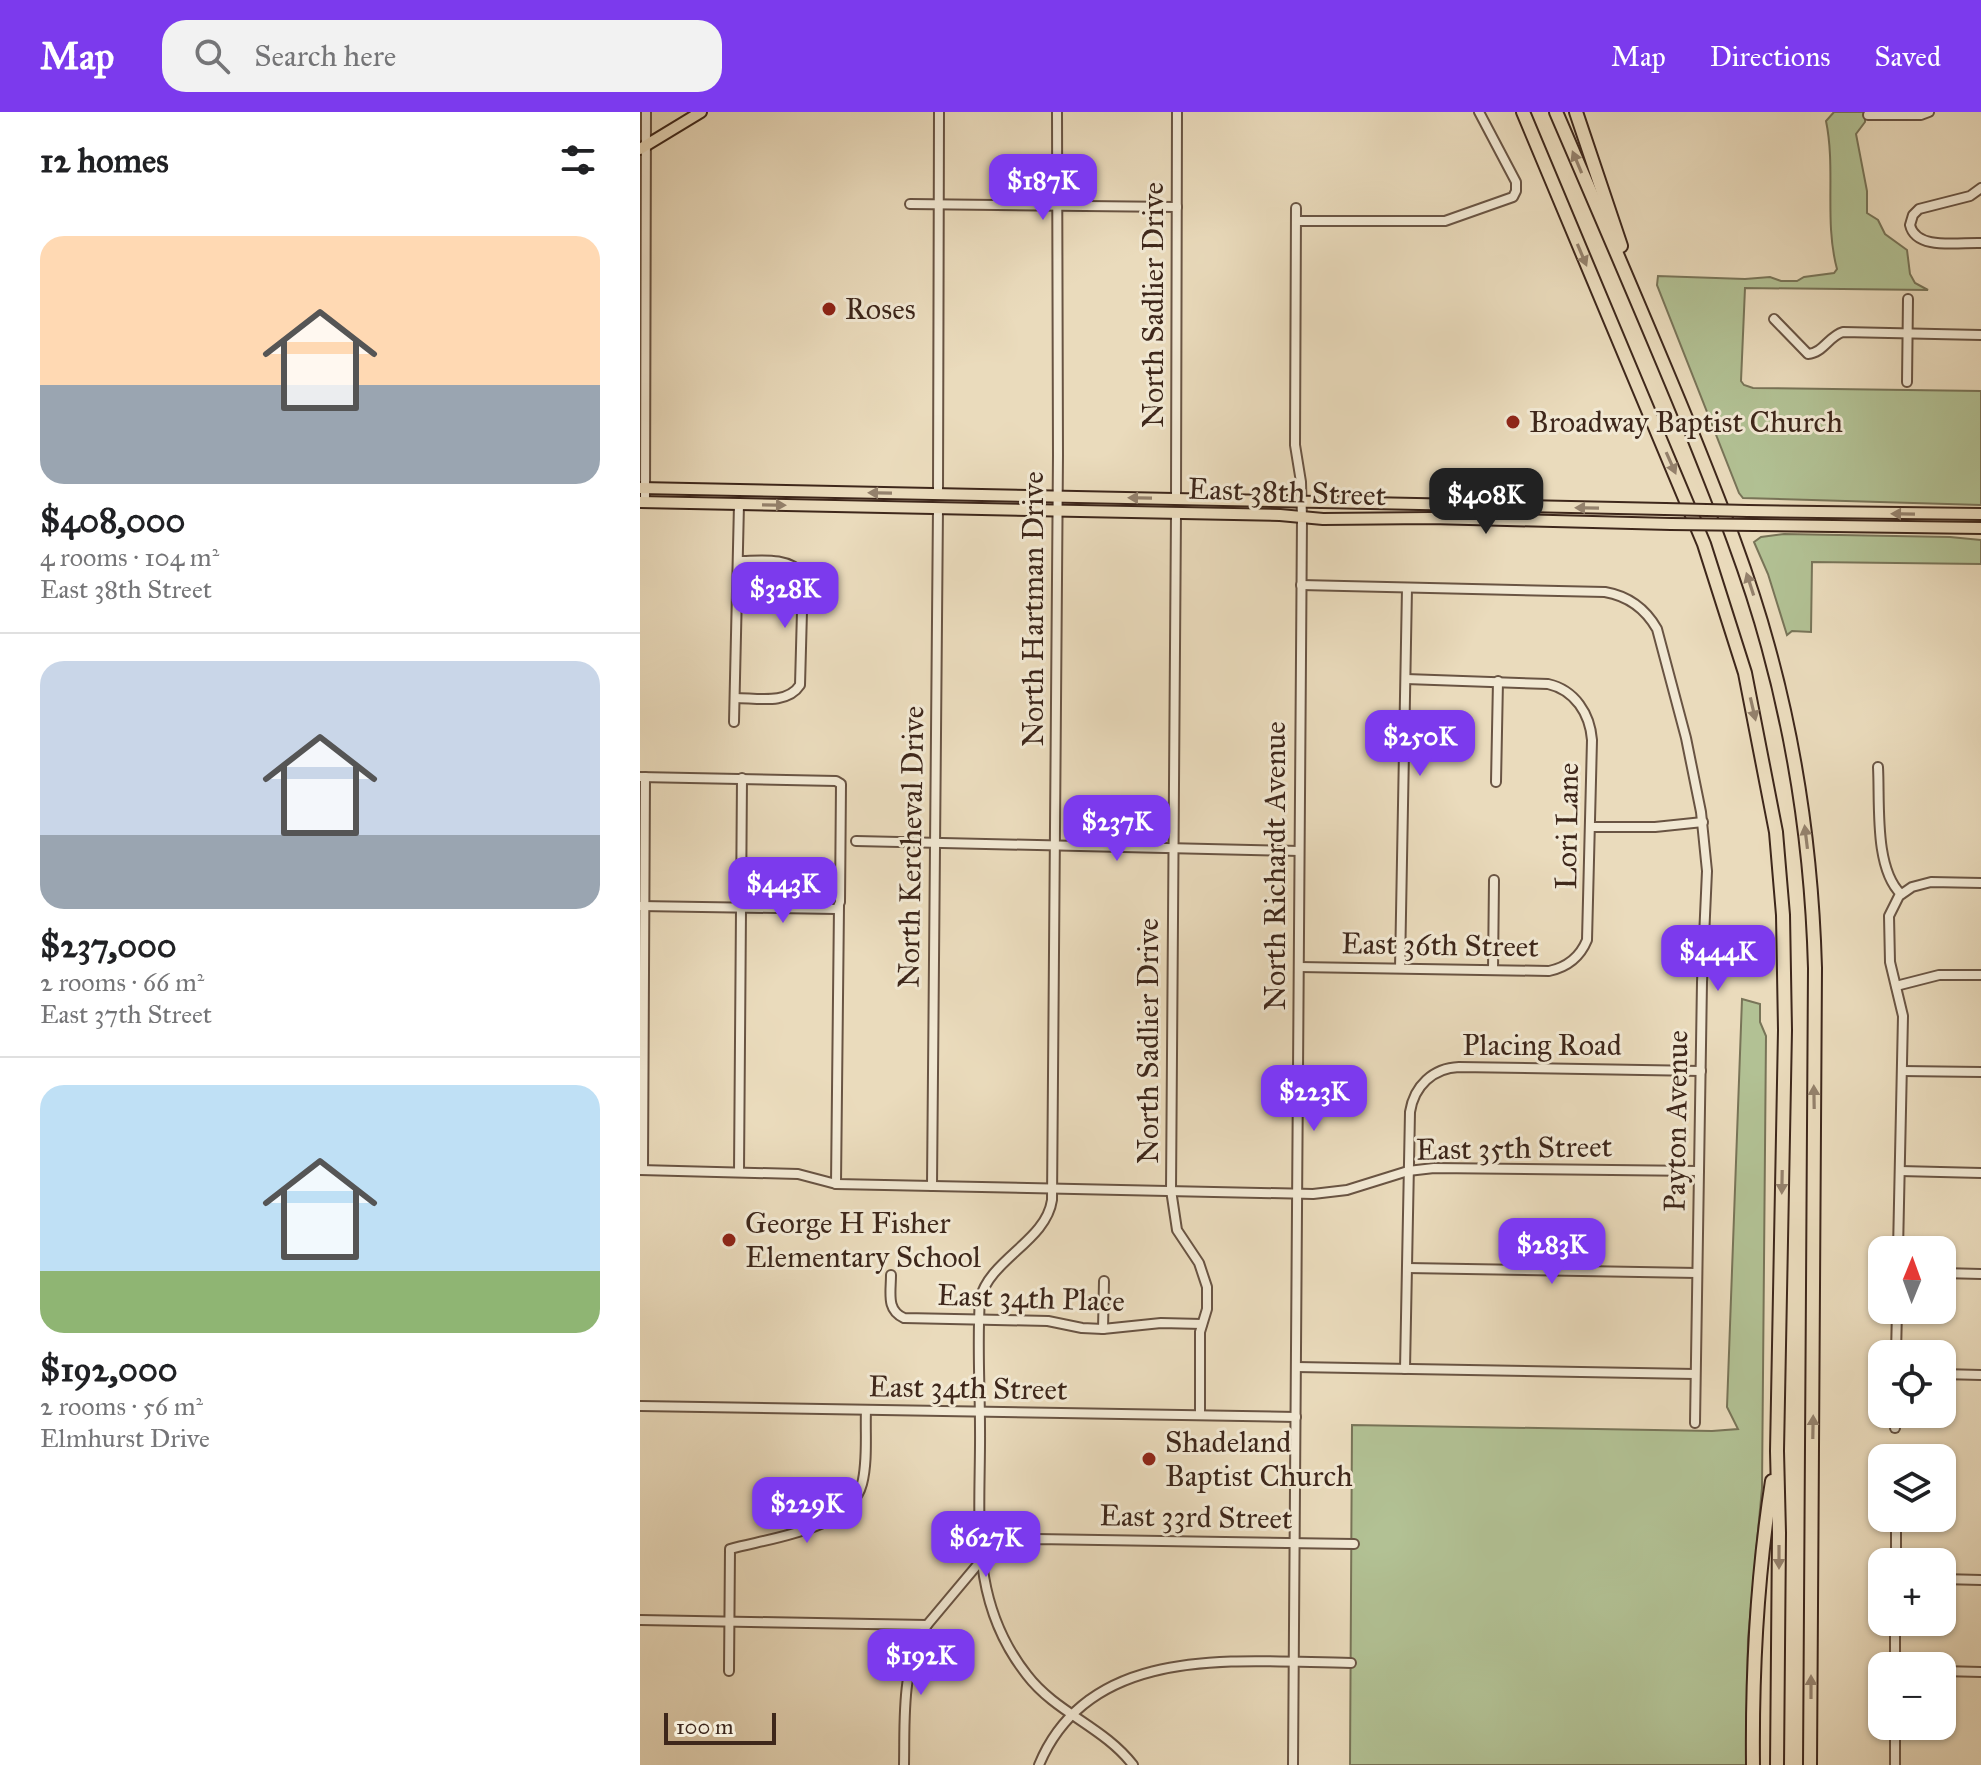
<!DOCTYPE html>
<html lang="en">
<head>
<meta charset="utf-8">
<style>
  body { margin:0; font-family:"IM FELL Great Primer",serif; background:#f2f2f2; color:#202124; height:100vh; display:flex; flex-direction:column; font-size:30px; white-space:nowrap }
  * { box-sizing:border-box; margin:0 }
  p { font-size:26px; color:#757577 }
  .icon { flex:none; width:44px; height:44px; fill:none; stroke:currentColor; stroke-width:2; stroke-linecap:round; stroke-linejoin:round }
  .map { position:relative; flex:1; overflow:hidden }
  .panel { display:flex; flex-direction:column; background:#fff; width:640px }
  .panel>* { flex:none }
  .needle { width:52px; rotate:1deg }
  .buttons { position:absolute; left:1228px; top:1124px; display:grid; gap:16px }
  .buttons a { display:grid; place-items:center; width:88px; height:88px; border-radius:16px; background:#fff; box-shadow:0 2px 6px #0004; font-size:40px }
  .scale { position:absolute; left:24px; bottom:20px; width:112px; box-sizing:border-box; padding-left:8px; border:4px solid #3e271b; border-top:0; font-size:22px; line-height:28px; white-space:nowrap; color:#3e271b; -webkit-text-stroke:6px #f1e8d3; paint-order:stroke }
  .price { position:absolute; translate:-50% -68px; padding:0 18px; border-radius:16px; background:#7c3aed; color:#fff; font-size:26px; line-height:52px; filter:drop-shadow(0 2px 4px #0008) }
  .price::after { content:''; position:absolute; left:50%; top:48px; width:24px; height:18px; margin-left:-12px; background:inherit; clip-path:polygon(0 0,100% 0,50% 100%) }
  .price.current { background:#222; color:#fff }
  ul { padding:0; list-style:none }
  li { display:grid; align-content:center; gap:16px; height:424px; padding:0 40px }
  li+li { border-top:2px solid #e0e0e0 }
  li span { display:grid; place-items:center; height:248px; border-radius:24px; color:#555 }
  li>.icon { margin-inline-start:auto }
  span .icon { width:144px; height:144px; fill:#fffc; stroke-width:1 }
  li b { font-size:34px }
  h2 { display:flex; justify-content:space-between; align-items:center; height:96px; padding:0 40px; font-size:34px }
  header { display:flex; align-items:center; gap:48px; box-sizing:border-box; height:112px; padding:0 40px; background:#7c3aed; color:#fff }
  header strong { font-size:38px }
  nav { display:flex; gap:44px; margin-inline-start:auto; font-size:28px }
  .search { width:560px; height:72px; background:#f2f2f2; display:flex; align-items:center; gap:20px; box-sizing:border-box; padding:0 28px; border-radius:24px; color:#757577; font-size:30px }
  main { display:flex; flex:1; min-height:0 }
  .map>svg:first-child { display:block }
</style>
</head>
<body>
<header>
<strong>Map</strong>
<div class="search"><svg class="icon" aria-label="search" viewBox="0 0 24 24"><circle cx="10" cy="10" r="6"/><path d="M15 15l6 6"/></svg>Search here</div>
<nav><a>Map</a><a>Directions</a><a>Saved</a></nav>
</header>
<main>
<section class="panel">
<h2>12 homes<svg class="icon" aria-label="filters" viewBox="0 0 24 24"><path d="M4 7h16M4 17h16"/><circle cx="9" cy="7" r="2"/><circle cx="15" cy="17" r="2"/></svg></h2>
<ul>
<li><span style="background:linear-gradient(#ffd9b3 60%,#9aa5b1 0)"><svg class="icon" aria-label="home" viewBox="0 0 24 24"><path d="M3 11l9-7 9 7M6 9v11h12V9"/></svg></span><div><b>$408,000</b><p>4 rooms · 104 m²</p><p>East 38th Street</p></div></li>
<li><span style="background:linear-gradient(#c9d6e8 70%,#9aa5b1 0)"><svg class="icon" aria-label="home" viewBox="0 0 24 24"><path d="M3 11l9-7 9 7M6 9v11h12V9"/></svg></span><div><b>$237,000</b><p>2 rooms · 66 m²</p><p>East 37th Street</p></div></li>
<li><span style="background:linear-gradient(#bfe0f5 75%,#8fb573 0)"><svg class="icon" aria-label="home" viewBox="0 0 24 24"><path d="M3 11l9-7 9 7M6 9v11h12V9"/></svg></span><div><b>$192,000</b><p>2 rooms · 56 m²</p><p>Elmhurst Drive</p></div></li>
</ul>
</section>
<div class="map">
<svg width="1341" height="1653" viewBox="0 0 1341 1653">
  <rect width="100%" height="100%" fill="#eadbbc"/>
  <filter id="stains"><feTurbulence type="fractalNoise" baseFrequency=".0025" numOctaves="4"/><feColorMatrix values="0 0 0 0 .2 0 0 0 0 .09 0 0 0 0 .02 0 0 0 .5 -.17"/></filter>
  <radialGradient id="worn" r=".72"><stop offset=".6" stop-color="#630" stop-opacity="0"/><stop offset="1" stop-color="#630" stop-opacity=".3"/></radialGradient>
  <g fill="#b2c194" stroke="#787458" stroke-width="2">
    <path d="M1194,0H1225V10L1216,22L1227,79V101L1238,108L1245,122L1267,138L1270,162L1275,171L1288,178L1105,176L1101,269L1104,273L1113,276L1341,279V393L1103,386L1099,381L1017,173L1018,164L1105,167L1130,165L1141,169H1157L1164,165L1194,161L1197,157C1184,109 1196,57 1186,9Z"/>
    <polygon points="1144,422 1310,425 1341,428 1341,452 1172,450 1171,520 1152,519 1147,523 1128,462 1114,430 1121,425"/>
    <polygon points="1102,887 1120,892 1120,910 1126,924 1122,1376 1108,1527 1106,1653 710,1653 712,1313 1072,1319 1098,1317 1087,1295"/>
  </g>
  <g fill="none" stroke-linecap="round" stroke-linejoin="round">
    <defs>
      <g id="minor">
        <path d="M417,0L418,343L412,1088C406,1129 350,1147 340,1187C337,1230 340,1273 340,1316C341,1405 327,1487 387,1563C416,1601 464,1615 493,1653"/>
        <polyline points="1228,3 1281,3 1289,0"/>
        <path d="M1341,76L1330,84L1279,97L1273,103L1270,113C1276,139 1320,130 1341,131"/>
        <polyline points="270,92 537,95"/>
        <polyline points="656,109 805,109 873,85 876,79 876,70 839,0"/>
        <path d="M1134,207L1168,242C1183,241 1189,224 1203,220L1341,223"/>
        <polyline points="1267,270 1268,187"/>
        <polyline points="298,383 299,0"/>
        <polyline points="536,387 537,0"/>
        <polyline points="5,390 6,0"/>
        <polyline points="536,401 531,1078 537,1118 559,1151 567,1175 567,1197 560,1220 560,1303"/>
        <path d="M661,473L965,480C988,484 1005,496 1017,517L1046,626L1061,700L1067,759L1062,870L1055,1311"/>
        <path d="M95,586C117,586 147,593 160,573L163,462C146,444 120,449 98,449"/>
        <polyline points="94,610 99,392"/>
        <path d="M1238,655C1240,691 1234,756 1261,782"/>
        <polyline points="0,665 196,669 201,672 200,790 197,797 0,794"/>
        <polyline points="856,670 858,569"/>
        <polyline points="951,715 1015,715 1063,710"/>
        <polyline points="216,729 659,739"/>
        <path d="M659,855L909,859C928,855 940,845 947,828L952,628C950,602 935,578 908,572L766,567"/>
        <polyline points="760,856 767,476"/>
        <polyline points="853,858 854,768"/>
        <polyline points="1256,874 1299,863 1341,863"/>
        <polyline points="1262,959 1341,960"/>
        <polyline points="0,1058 158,1062 196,1072 673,1082 707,1078 768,1059 794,1056 1059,1059"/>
        <polyline points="3,1058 5,665"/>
        <polyline points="1260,1059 1341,1061"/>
        <polyline points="99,1060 102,666"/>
        <polyline points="196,1072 199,794"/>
        <polyline points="292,1074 298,396"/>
        <polyline points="1258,1138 1263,904 1250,850 1249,804 1259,784 1272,775 1291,770 1341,771"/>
        <polyline points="767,1156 1057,1161"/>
        <polyline points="1302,1161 1341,1162"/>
        <path d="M251,1163C251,1181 246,1198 264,1206L408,1209L442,1216L463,1217L521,1211L562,1212"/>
        <polyline points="463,1217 464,1169"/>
        <polyline points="1256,1242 1257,1198"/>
        <polyline points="656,1255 1055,1262"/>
        <path d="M765,1257L770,1000C774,974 793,956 819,955L1061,959"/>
        <polyline points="1302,1262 1341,1263"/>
        <polyline points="0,1294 656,1305"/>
        <polyline points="1255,1316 1255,1302"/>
        <polyline points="1256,1450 1256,1415"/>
        <polyline points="1302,1467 1341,1468"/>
        <polyline points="0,1508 287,1513 344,1445 366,1434 396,1427 714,1432"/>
        <polyline points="1255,1554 1255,1510"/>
        <path d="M89,1559L90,1437C129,1426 210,1418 222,1372C228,1349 225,1321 226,1298"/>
        <polyline points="1302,1559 1341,1560"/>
        <path d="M264,1653C265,1604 261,1556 287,1513"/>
        <path d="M399,1653C450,1529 601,1550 711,1551"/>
        <polyline points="653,1653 662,406 661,370 655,333 656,96"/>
        <polyline points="1255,1653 1255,1614"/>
      </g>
      <g id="major">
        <polyline points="0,37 61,0"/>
        <polyline points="0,376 1025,397"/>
        <polyline points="0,390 640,403 683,407 791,406 1031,412"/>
        <polyline points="1108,399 1341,402"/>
        <polyline points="1114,413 1341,416"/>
      </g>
      <g id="highway">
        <polyline points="883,0 1064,432 1105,561 1136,720 1143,803 1145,918 1137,1339 1139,1421 1137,1653"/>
        <path d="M916,0C960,102 1004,204 1046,306C1076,381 1107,456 1128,534C1157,639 1172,747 1175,856L1170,1653"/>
        <polyline points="936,0 981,134"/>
        <path d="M1113,1653C1112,1558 1117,1464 1132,1369"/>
      </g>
    </defs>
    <use href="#minor" stroke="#695443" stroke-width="12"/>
    <use href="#major" stroke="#3e271b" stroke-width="14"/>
    <use href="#highway" stroke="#3e271b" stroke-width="16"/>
    <use href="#minor" stroke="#f1e8d3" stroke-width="8"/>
    <use href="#major" stroke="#eadbbc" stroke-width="10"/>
    <use href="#highway" stroke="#eadbbc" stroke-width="12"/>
    <defs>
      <g id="major-bridge">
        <polyline points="1025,397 1108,399"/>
        <polyline points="1031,412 1114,413"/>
      </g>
    </defs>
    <use href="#major-bridge" stroke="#3e271b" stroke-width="14" stroke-linecap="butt"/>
    <use href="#major-bridge" stroke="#eadbbc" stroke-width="10"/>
  </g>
  <defs><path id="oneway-solid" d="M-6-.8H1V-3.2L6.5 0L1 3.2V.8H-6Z" transform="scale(2)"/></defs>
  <g fill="#94816c">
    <use href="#oneway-solid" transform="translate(937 50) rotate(-113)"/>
    <use href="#oneway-solid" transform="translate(942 143) rotate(67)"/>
    <use href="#oneway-solid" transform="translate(1031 351) rotate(66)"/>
    <use href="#oneway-solid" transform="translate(240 381) rotate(-179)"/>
    <use href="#oneway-solid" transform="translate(500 386) rotate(-179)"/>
    <use href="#oneway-solid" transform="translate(134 393) rotate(1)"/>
    <use href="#oneway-solid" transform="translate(947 396) rotate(-179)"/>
    <use href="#oneway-solid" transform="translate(1263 402) rotate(-179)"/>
    <use href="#oneway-solid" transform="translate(1110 472) rotate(-108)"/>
    <use href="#oneway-solid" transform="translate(1113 597) rotate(77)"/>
    <use href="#oneway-solid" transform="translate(1166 725) rotate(-97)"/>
    <use href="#oneway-solid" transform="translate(1174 985) rotate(-91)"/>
    <use href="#oneway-solid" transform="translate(1142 1070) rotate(91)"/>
    <use href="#oneway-solid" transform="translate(1173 1315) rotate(-89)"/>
    <use href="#oneway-solid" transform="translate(1139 1445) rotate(90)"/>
    <use href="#oneway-solid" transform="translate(1171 1575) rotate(-90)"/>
  </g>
  <g fill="#8f2418" stroke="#f1e8d3" stroke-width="3">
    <circle cx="189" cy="197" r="8"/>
    <circle cx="873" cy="310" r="8"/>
    <circle cx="89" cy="1128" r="8"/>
    <circle cx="509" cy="1347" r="8"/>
  </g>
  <g text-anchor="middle" stroke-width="6" stroke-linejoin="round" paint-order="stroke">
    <g font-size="30" fill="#3e271b" stroke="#f1e8d3">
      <text transform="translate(513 193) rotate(-90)" y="10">North Sadlier Drive</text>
      <text transform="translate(647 380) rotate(2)" y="10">East 38th Street</text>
      <text transform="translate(393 497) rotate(-90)" y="10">North Hartman Drive</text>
      <text transform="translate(927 714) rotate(-89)" y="10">Lori Lane</text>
      <text transform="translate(271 735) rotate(-89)" y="10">North Kercheval Drive</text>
      <text transform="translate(635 754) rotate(-90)" y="10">North Richardt Avenue</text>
      <text transform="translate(800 833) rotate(1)" y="10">East 36th Street</text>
      <text transform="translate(508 929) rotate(-90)" y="10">North Sadlier Drive</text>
      <text x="902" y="943">Placing Road</text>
      <text transform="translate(1036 1009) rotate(-89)" y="10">Payton Avenue</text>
      <text transform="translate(874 1036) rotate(-1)" y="10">East 35th Street</text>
      <text transform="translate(391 1186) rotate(2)" y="10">East 34th Place</text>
      <text transform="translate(328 1276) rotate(1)" y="10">East 34th Street</text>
      <text transform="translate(556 1405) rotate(1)" y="10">East 33rd Street</text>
    </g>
    <g font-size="30" fill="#3e271b" stroke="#f1e8d3" text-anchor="start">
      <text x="205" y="207">Roses</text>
      <text x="889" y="320">Broadway Baptist Church</text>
      <text x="105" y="1121">George H Fisher<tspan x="105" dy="34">Elementary School</tspan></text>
      <text x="525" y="1340">Shadeland<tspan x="525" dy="34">Baptist Church</tspan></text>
    </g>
  </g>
  <rect width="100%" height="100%" filter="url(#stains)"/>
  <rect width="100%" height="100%" fill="url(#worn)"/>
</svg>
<div class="buttons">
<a><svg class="needle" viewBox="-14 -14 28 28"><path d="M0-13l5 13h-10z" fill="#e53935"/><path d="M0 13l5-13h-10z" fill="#757577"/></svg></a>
<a><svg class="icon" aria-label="locate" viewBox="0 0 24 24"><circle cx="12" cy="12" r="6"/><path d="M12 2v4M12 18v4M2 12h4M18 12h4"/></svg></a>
<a><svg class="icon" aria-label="layers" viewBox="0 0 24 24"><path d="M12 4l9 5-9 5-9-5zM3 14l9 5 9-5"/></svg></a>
<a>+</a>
<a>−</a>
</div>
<div class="scale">100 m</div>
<b class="price" style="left:403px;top:110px">$187K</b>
<b class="price current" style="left:846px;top:424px">$408K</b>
<b class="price" style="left:145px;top:518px">$328K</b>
<b class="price" style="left:780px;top:666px">$250K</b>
<b class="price" style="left:477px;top:751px">$237K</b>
<b class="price" style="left:143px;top:813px">$443K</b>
<b class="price" style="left:1078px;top:881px">$444K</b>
<b class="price" style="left:674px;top:1021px">$223K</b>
<b class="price" style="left:912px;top:1174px">$283K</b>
<b class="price" style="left:167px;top:1433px">$229K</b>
<b class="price" style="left:346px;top:1467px">$627K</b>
<b class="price" style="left:281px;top:1585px">$192K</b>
</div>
</main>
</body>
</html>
